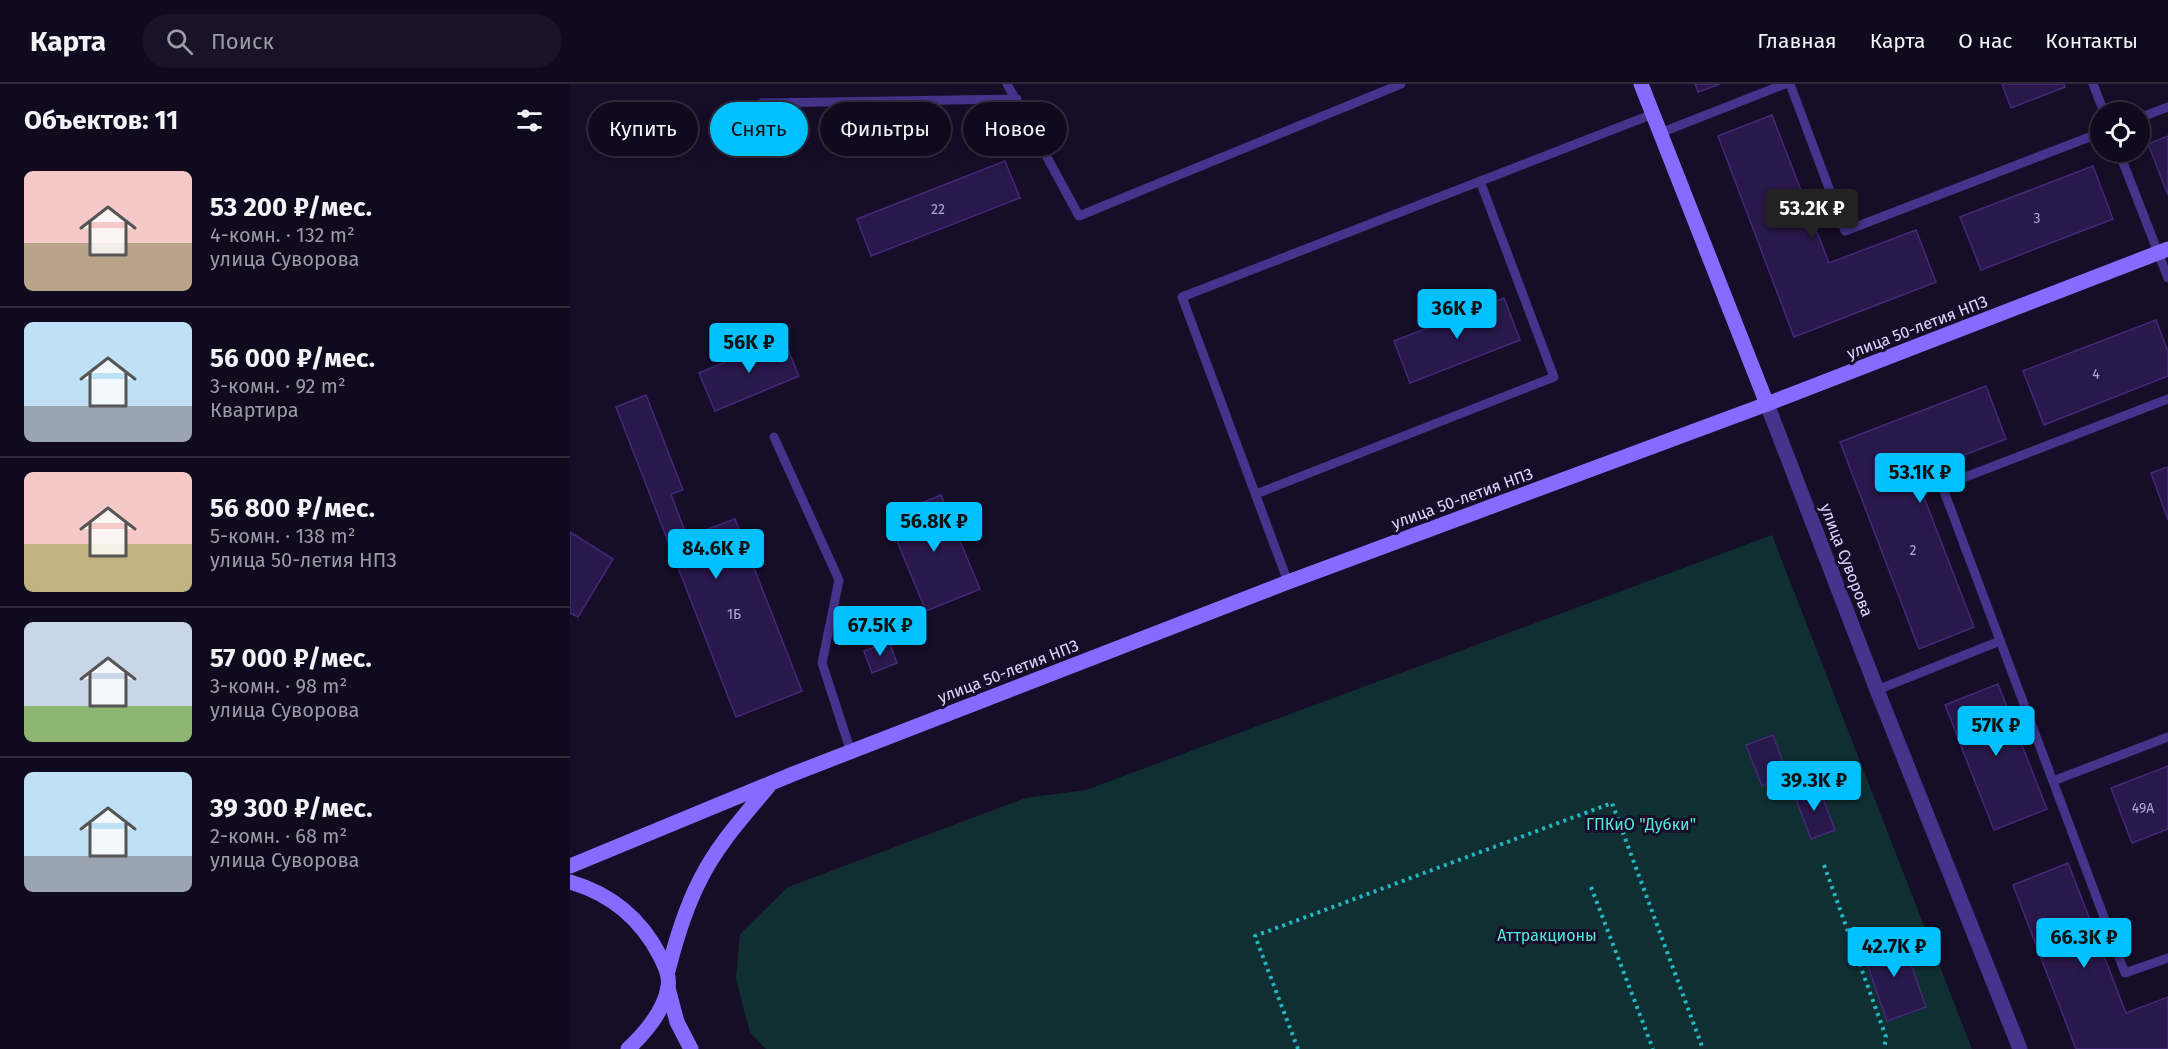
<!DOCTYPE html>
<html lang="ru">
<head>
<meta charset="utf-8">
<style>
  body { margin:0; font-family:"Fira Sans",sans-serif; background:#191327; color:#f1f3f6; height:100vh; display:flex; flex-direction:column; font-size:22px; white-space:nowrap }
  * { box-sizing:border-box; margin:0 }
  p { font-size:20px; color:#9c9aa4 }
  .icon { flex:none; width:33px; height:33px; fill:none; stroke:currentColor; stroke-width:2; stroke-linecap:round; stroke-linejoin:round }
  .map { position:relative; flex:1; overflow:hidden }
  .details { display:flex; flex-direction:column; background:#100a1e; width:570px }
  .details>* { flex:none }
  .hud { position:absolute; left:18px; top:18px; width:570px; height:54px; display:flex; gap:12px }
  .controls { position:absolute; left:1520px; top:18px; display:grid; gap:12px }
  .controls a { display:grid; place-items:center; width:60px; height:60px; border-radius:50%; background:#100a1e; box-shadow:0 6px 24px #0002,0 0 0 2px #302b3c; font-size:30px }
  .price { position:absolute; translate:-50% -51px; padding:0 14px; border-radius:6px; background:#00c0ff; color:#111; font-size:20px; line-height:39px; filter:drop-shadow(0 2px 3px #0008) }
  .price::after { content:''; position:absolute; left:50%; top:36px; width:18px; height:14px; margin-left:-9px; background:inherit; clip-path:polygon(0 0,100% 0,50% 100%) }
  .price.on { background:#222; color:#fff }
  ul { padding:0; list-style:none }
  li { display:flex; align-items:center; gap:18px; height:150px; padding:0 24px }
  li+li { border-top:2px solid #302b3c }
  li span { display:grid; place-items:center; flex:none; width:168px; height:120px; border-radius:9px; color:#555 }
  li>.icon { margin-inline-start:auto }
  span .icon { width:72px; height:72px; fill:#fffc; stroke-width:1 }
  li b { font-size:26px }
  h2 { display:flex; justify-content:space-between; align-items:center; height:72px; padding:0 24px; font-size:26px }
  .pill { padding:0 21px; border-radius:27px; background:#100a1e; box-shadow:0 6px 24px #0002,0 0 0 2px #302b3c; font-size:21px; line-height:54px }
  .pill.on { background:#00c0ff; color:#111 }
  header { display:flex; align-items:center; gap:36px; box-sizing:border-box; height:84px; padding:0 30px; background:#100a1e; border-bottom:2px solid #302b3c }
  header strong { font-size:28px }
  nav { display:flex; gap:33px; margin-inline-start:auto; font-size:21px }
  .search { width:420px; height:54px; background:#191327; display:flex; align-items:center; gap:15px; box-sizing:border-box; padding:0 21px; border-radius:33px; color:#9c9aa4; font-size:22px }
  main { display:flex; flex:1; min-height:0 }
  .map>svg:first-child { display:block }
</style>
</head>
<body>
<header>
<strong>Карта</strong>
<div class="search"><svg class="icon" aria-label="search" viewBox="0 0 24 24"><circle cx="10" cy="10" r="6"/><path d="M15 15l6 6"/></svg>Поиск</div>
<nav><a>Главная</a><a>Карта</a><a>О нас</a><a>Контакты</a></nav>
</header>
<main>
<section class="details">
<h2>Объектов: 11<svg class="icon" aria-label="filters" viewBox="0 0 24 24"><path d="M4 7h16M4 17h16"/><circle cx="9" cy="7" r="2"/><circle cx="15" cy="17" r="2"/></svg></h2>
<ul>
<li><span style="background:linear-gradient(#f6c9c9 60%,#b9a48a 0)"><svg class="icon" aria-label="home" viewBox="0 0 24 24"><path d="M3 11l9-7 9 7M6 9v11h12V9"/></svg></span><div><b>53 200 ₽/мес.</b><p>4-комн. · 132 m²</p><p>улица Суворова</p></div></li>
<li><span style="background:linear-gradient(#bfe0f5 70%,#9aa5b1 0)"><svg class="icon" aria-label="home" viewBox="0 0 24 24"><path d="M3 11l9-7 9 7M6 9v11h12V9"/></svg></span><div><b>56 000 ₽/мес.</b><p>3-комн. · 92 m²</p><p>Квартира</p></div></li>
<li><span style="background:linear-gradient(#f6c9c9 60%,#c2b280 0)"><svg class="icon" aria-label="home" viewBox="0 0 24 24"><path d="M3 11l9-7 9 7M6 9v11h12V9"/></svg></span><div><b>56 800 ₽/мес.</b><p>5-комн. · 138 m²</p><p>улица 50-летия НПЗ</p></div></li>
<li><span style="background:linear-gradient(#c9d6e8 70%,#8fb573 0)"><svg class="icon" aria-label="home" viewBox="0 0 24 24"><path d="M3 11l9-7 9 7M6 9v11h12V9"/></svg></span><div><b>57 000 ₽/мес.</b><p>3-комн. · 98 m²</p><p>улица Суворова</p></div></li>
<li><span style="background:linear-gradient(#bfe0f5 70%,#9aa5b1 0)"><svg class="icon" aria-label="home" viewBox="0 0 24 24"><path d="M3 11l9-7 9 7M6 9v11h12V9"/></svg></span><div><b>39 300 ₽/мес.</b><p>2-комн. · 68 m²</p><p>улица Суворова</p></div></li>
</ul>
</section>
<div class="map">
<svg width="1598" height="965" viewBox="0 0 1598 965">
  <rect width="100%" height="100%" fill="#160d28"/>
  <polygon fill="#102f33" points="1202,451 1402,965 196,965 180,948 166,895 170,850 218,803 455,714 516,706"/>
  <g fill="#29184b" stroke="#442879" stroke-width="1.5">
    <polygon points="1125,0 1150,0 1128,8"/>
    <polygon points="1432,0 1494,0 1495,3 1441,24"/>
    <polygon points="1202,31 1259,179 1346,146 1366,198 1224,253 1148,52"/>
    <polygon points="1598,52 1598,111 1578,60"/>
    <polygon points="435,77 450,114 301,172 287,135"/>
    <polygon points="1523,82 1543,135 1411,186 1390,133"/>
    <polygon points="934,214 950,256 840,299 824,257"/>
    <polygon points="1586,236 1598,268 1598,292 1474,341 1453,287"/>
    <polygon points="213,254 229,292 145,327 129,289"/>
    <polygon points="1416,302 1436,355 1345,390 1404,543 1349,565 1270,358"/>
    <polygon points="76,311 113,406 101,410 117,453 165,435 232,607 166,633 46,323"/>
    <polygon points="1598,383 1598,436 1581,389"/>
    <polygon points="371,411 410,505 356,527 317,433"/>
    <polygon points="0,448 43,475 8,533 0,529"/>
    <polygon points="319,558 327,579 302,589 294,567"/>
    <polygon points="1428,600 1477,725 1424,746 1375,621"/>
    <polygon points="1203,651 1218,692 1192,702 1176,661"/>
    <polygon points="1598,682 1598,745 1562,759 1541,704"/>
    <polygon points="1248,701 1265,746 1241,755 1224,710"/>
    <polygon points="1498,779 1556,929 1598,913 1598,965 1506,965 1443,801"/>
    <polygon points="1331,852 1356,923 1317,937 1292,866"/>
  </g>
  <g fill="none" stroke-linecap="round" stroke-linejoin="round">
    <g stroke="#24b6c3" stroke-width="4" stroke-dasharray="3 4.5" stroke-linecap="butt">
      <polyline points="1254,781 1316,953 1314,965"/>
      <polyline points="1021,803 1083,965"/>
      <polyline points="728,965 685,852 1042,719 1133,965"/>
    </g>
    <g stroke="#44348b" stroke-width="9">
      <polyline points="437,0 509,132 831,0"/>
      <polyline points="1220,0 1275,147 1530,49"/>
      <polyline points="1523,0 1534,28"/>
      <polyline points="192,19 447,15"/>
      <polyline points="1569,34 1598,23"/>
      <polyline points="1090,49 1215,0"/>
      <polyline points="1549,68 1598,194"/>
      <polyline points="1598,315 1372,402 1555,889 1598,874"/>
      <polyline points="204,353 269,496 252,579 281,668"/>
      <polyline points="686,410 984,293 910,97"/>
      <polyline points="718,498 612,213 1083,30"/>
      <polyline points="1307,606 1430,557"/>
      <polyline points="1483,697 1598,653"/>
    </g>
    <polyline stroke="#44348b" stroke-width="15" points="1197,320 1307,606 1450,965"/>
    <g stroke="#856bff" stroke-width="15">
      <polyline points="1071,0 1197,320"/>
      <polyline points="0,782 223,690 718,498 1197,320 1598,165"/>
      <path d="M0,798C41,810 71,835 90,872C95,882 100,892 98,903C94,927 75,949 58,965"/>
      <path d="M98,887C106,855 115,825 130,796C147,761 174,732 198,703"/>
      <polyline points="98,904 107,938 121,965"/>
    </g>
  </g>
  <g text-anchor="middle" stroke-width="6" stroke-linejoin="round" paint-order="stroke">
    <g font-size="14" fill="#b2a5d2">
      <text x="368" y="130">22</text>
      <text x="1467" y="139">3</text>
      <text x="1526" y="295">4</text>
      <text x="1343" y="471">2</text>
      <text x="164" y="535">1Б</text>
      <text x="1573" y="729">49А</text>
    </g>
    <g font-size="16" fill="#e0d4ff" stroke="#160d28">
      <text transform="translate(1347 243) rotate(-21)" y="6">улица 50-летия НПЗ</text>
      <text transform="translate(892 414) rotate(-20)" y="6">улица 50-летия НПЗ</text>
      <text transform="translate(1277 476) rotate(69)" y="6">улица Суворова</text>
      <text transform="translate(438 587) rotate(-21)" y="6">улица 50-летия НПЗ</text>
    </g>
    <g font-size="16" fill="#55eadb" stroke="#160d28">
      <text x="1071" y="746">ГПКиО "Дубки"</text>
      <text x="977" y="857">Аттракционы</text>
    </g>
  </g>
</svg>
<div class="controls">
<a><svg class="icon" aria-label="locate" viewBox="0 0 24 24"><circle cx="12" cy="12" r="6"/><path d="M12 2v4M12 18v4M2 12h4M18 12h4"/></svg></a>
</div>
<b class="price on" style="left:1242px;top:156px">53.2K ₽</b>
<b class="price" style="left:887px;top:256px">36K ₽</b>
<b class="price" style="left:179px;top:290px">56K ₽</b>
<b class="price" style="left:1350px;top:420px">53.1K ₽</b>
<b class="price" style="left:364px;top:469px">56.8K ₽</b>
<b class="price" style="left:146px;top:496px">84.6K ₽</b>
<b class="price" style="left:310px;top:573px">67.5K ₽</b>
<b class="price" style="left:1426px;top:673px">57K ₽</b>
<b class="price" style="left:1244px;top:728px">39.3K ₽</b>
<b class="price" style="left:1514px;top:885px">66.3K ₽</b>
<b class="price" style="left:1324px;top:894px">42.7K ₽</b>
<div class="hud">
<a class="pill">Купить</a>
<a class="pill on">Снять</a>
<a class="pill">Фильтры</a>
<a class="pill">Новое</a>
</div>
</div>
</main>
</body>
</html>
